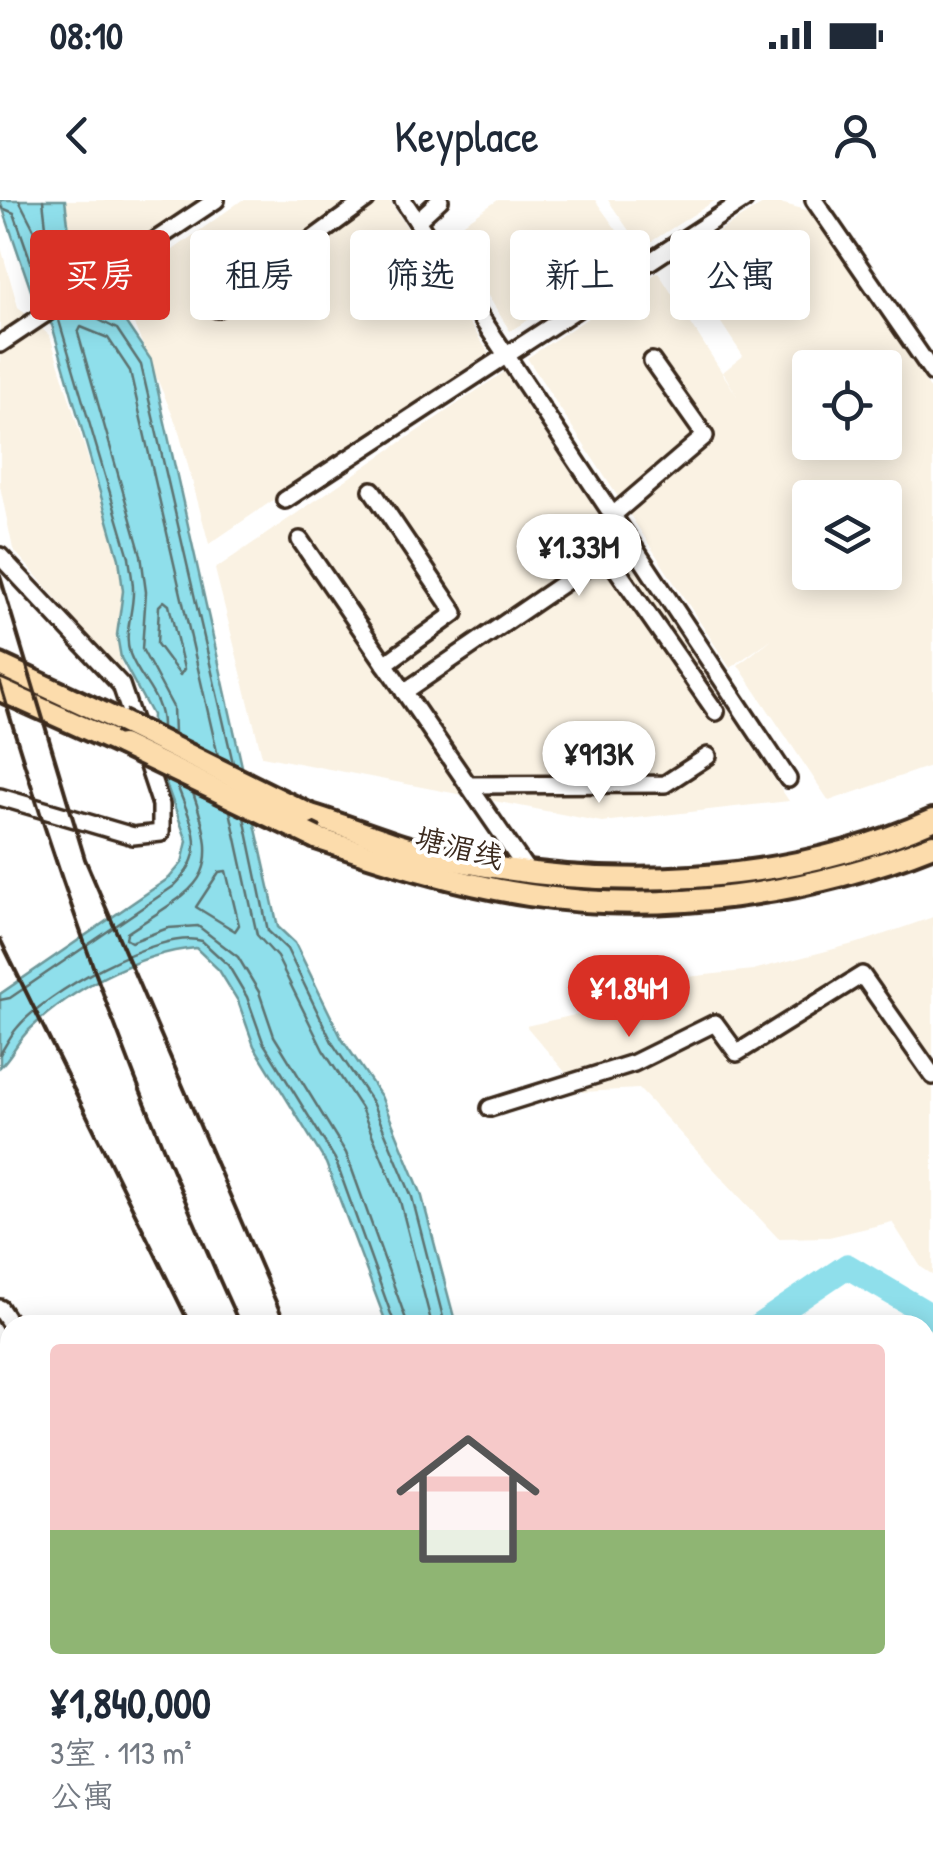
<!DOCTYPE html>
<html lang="zh">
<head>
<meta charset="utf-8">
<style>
  body { margin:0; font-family:"Patrick Hand","LXGW WenKai TC",sans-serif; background:#f2f2f3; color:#1f2937; height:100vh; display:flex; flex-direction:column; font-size:38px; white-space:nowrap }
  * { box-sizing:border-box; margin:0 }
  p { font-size:32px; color:#747a83 }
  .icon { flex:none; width:55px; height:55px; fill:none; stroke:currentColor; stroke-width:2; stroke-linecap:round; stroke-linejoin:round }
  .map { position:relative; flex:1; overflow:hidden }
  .panel { position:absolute; left:0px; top:1115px; width:935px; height:552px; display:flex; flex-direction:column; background:#fff; border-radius:30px 30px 0 0; box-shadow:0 5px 25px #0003 }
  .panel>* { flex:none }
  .hud { position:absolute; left:30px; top:30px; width:875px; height:90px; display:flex; gap:20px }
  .fabs { position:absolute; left:792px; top:150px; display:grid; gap:20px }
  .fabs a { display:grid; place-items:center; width:110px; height:110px; border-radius:10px; background:#fff; box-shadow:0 5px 25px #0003; font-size:50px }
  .price { position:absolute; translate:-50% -85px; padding:0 22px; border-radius:35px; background:#fff; color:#222; font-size:32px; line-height:65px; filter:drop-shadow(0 2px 5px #0008) }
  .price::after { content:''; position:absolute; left:50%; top:60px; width:30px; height:22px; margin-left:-15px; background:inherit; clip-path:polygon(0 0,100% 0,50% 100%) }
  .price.active { background:#d93025; color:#fff }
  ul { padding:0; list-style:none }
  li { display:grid; align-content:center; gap:20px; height:530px; padding:0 50px }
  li+li { border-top:2px solid #e0e1e3 }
  li span { display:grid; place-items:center; height:310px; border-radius:10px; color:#555 }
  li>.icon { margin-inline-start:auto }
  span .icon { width:180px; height:180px; fill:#fffc; stroke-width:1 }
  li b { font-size:42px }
  .pill { padding:0 35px; border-radius:10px; background:#fff; box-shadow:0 5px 25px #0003; font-size:35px; line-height:90px }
  .pill.active { background:#d93025; color:#fff }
  .status { display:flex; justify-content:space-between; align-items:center; height:70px; padding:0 50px; background:#fff; direction:ltr }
  .status svg { height:28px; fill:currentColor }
  header { display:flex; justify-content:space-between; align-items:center; height:130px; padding:0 50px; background:#fff; font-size:45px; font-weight:600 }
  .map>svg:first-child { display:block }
</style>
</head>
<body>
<div class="status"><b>08:10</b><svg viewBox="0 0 49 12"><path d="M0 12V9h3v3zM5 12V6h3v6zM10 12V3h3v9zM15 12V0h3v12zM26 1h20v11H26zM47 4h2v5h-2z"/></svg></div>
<header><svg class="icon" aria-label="back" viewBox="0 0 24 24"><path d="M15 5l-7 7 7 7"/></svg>Keyplace<svg class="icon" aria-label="person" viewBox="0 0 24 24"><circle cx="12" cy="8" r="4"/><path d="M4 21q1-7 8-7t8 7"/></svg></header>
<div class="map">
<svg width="933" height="1666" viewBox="0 0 933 1666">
  <rect width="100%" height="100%" fill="#fff"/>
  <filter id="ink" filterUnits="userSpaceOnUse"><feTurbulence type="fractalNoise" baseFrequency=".01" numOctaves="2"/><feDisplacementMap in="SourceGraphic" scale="20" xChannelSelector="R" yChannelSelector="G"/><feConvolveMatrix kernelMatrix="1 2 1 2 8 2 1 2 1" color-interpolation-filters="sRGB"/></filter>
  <g filter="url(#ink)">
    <g fill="#faf2e3" fill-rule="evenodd">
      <polygon points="65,0 199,0 131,60 75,78"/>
      <polygon points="242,0 389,0 489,153 209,344 178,228 119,89"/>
      <polygon points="498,0 595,0 634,54 510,131 449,33"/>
      <polygon points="608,0 716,0 641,48"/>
      <path d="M769,0L810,11L933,193V565L829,601L738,465L773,438L730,468L527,158L658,72L737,196L723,172L743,156L706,100L726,86L702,42ZM810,168H885V242H810ZM810,298H885V372H810Z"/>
      <polygon points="0,44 18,107 50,136 119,359 123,391 117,435 124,477 13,349 0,286"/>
      <polygon points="504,172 789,601 602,622 262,556 215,369"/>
      <polygon points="933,717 933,1075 921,1067 892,1022 829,1037 778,1038 639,889 582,892 526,826 651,798 649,781 753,770 865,741"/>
    </g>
    <path fill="#8fdfeb" stroke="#6d9799" stroke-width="2.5" d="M0,0H65L75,78L88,104L124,120L151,160L278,727L295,743L342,839L381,896L421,993L456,1125H387L326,963L254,846L238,801L219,770L196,748C138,753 70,790 29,830C17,841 12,856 0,867V794L169,678L182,663L187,641L151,542L152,515L121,458L117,435L123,391L119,359L52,125L38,111Z"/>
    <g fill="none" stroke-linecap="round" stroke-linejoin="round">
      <g stroke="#5d7270" stroke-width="2.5">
        <polyline points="19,0 44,49 48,44 43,0"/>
        <polyline points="0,7 14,13 45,102"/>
        <polyline points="77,105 83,112 117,129 141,165 233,563"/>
        <path d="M58,117L129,357C130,368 133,379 133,389C134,411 123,433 130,454C140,481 163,496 162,528"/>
        <polygon points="164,401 169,405 184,469 180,475 157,444 159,406"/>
        <polyline points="174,534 173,507 142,449 146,392 141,355 78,133 81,127 108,138 130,171 218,556"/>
        <path d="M193,593C225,683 197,686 127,733L126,739L131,742L168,728L198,726L238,757L259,792L274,836L346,953L408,1125"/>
        <polyline points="230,611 257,735 277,757 323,850 361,908 400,1001 432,1125"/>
        <polyline points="244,617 268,731 287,749 333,844 372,902 412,997 445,1125"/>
        <polygon points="226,671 239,725 235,731 196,707 219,672"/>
        <path d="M0,800L10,798L174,686C210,651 192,626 177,585"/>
        <path d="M0,854C6,845 10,836 17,828C44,794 159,728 202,741L228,765L247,797L263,842L335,959L395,1125"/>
      </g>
      <polyline stroke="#8fdfeb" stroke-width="25" points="760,1125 847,1066 933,1117"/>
      <defs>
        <g id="minor">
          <polyline points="403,0 788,579"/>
          <polyline points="814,0 933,173"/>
          <polyline points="417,21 440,0"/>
          <polyline points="217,109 366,0"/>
          <polyline points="0,144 216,0"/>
          <polyline points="372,290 455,413 385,464"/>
          <polyline points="285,300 744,0"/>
          <polyline points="613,315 705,236 652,161"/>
          <polyline points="300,340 528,672"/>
          <polyline points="0,356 121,485 137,532"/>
          <polyline points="404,492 606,354 716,512"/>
          <polyline points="468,585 665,584 708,556"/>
          <polyline points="0,597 133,636 161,633 161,605 144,554"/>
          <polyline points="490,908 634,863 715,823 737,853 862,775 933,876"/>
          <polyline points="0,1108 11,1125"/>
          <polyline points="925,1181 933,1175"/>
          <polyline points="925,1540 933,1532"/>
          <polyline points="925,1574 933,1583"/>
          <polyline points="261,1658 267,1666"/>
          <polyline points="355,1658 361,1666"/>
          <polyline points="424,1658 428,1666"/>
          <polyline points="623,1658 631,1666"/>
          <polyline points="61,1666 74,1658"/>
        </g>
        <g id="major">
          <polyline points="0,465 120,521"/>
          <polyline points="0,490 122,545"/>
          <path d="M308,614C356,629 405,650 454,660C611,692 784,686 933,620"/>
          <path d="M316,638C386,661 456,684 529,695C662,715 809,695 933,645"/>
        </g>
      </defs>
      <use href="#minor" stroke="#3b2a1e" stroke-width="22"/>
      <use href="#major" stroke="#3b2a1e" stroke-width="28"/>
      <use href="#minor" stroke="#fff" stroke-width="15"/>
      <use href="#major" stroke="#fcdcac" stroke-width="20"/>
      <g stroke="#3b2a1e" stroke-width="4">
        <polyline points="0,376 85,659 286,1125"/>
        <path d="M0,483C62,697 147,922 240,1125"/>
        <polyline points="0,739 190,1125"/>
        <polyline points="449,1658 454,1666"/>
        <polyline points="474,1658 477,1666"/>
        <polyline points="514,1658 518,1666"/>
      </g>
      <defs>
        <g id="major-bridge">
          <polyline points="120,521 308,614"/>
          <polyline points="122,545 316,638"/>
        </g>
      </defs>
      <use href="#major-bridge" stroke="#3b2a1e" stroke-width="28" stroke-linecap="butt"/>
      <use href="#major-bridge" stroke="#fcdcac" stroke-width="20"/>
    </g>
  </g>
  <g text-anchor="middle" stroke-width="8" stroke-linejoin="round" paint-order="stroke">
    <g font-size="30" fill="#3b2a1e" stroke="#fff">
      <text transform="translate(459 648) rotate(14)" y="10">塘湄线</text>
    </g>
  </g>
</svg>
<div class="fabs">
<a><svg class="icon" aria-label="locate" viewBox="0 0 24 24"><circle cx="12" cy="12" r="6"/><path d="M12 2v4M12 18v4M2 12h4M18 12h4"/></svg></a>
<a><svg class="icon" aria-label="layers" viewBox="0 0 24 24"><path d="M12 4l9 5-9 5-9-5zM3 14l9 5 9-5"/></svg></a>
</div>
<b class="price" style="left:579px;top:399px">¥1.33M</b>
<b class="price" style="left:599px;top:606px">¥913K</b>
<b class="price active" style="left:629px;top:840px">¥1.84M</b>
<div class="hud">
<a class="pill active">买房</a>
<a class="pill">租房</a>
<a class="pill">筛选</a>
<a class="pill">新上</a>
<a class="pill">公寓</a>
</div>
<section class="panel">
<ul>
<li><span style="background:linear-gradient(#f6c9c9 60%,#8fb573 0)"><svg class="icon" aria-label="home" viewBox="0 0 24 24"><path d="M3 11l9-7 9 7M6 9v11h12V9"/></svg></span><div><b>¥1,840,000</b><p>3室 · 113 m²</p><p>公寓</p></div></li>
</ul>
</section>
</div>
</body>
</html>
